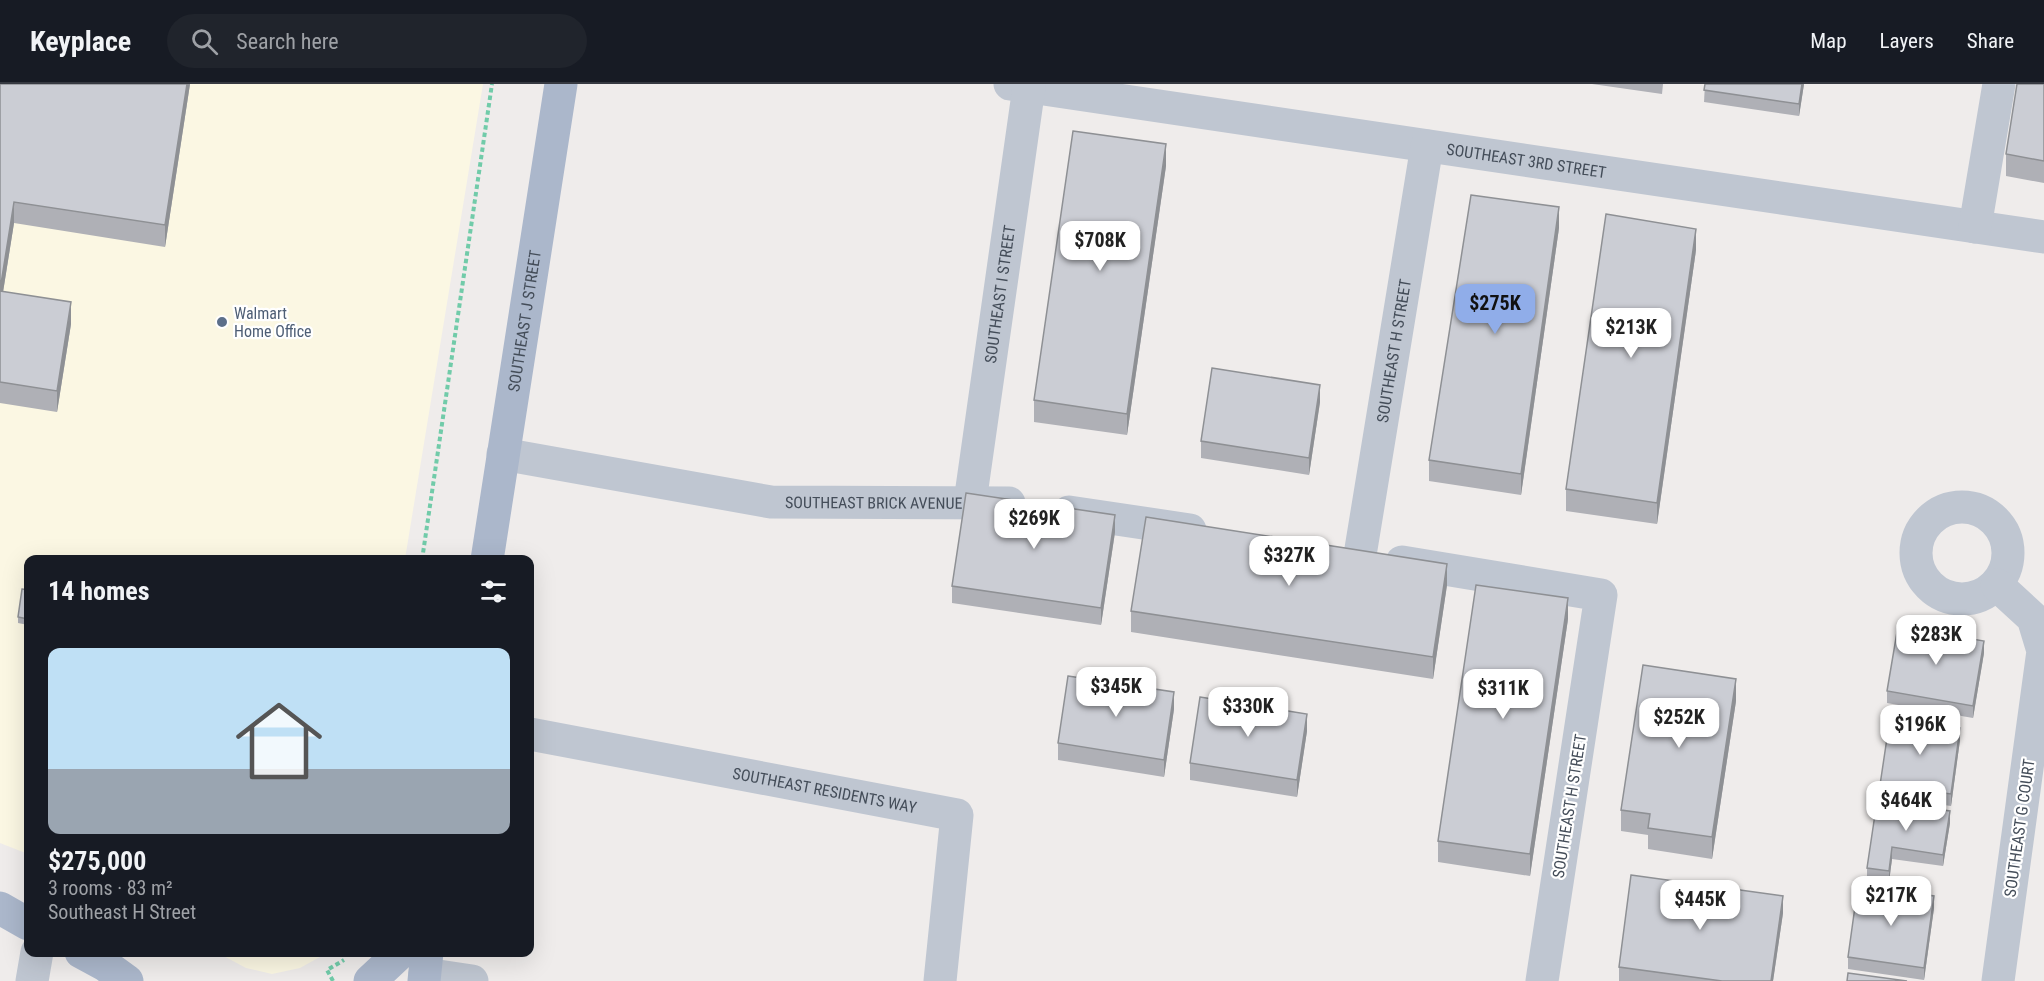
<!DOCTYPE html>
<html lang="en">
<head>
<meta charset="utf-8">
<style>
  body { margin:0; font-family:"Roboto Condensed",sans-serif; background:#20242c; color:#f1f3f6; height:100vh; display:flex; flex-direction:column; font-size:22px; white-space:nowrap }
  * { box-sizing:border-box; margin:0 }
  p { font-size:20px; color:#9ea1a6 }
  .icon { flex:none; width:33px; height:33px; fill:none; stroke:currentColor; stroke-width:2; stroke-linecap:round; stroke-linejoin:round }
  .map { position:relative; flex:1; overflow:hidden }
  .panel { position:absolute; left:24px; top:471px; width:510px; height:402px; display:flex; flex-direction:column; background:#171b24; border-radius:12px; box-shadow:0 6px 24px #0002 }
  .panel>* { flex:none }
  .price { position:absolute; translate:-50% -51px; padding:0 14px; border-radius:12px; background:#fff; color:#222; font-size:20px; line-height:39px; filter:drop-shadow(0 2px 3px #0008) }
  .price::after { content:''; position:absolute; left:50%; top:36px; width:18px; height:14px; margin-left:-9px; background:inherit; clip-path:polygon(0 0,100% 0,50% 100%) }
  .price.on { background:#90ade9; color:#111 }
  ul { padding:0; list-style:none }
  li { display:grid; align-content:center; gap:12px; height:318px; padding:0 24px }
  li span { display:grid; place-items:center; height:186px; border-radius:12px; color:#555 }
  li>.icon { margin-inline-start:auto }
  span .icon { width:108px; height:108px; fill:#fffc; stroke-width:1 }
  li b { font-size:26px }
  h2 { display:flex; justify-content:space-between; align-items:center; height:72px; padding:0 24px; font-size:26px }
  header { display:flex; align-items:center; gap:36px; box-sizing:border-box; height:84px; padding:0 30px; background:#171b24; border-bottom:2px solid #363941 }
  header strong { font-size:28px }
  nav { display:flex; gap:33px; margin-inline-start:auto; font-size:21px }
  .search { width:420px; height:54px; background:#20242c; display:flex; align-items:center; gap:15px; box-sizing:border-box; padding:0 21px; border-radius:33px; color:#9ea1a6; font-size:22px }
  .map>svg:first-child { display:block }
</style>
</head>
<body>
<header>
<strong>Keyplace</strong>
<div class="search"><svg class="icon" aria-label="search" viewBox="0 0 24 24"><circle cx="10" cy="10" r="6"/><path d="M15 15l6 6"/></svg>Search here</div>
<nav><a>Map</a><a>Layers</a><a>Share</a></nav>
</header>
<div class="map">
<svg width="2044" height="897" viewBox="0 0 2044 897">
  <rect width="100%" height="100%" fill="#efeceb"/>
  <g fill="#fbf7e3">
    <polygon points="0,0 483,0 405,475 28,476 28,770 0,759"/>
    <polygon points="218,869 327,869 300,884 272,890 246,884"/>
  </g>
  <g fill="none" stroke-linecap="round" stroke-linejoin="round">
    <g stroke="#71cba9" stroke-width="4" stroke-dasharray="4.5 3" stroke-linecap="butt">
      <polyline points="422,476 492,0"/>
      <polyline points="333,897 327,886 344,876"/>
    </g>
    <g stroke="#bfc6d1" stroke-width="33">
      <path id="s1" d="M1010,0L2044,153"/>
      <polyline points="1975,143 1999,0"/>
      <path id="s2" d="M503,370L771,418L1009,419"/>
      <path id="s3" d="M970,418L1029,3"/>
      <circle cx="1962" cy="469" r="46"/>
      <polyline points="1069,428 1190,446"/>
      <path id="s4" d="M1360,471L1427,62"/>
      <polyline points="1402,478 1601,511 1542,897"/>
      <polyline points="1997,501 2033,534 2043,567 1998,897"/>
      <path id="s5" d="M530,650L957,731L940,897"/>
      <polyline points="425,890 472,897"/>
      <polyline points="32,897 37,868"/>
    </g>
    <g stroke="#abb7cb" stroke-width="33">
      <path id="s6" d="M487,476L561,0"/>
      <polyline points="0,824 28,840"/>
      <polyline points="81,868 105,881 127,897"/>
      <polyline points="370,897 401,868"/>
      <polyline points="424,897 427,868"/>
    </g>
  </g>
  <g fill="#afb0b6">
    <polygon points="0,0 190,0 165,163 14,139 3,208 71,240 57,328 0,319"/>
    <polygon points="1592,0 1663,0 1662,10"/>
    <polygon points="1705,0 1804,0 1799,32 1704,18"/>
    <polygon points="2044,0 2044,99 2006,92 2006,70"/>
    <polygon points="1166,82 1127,351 1034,338 1034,316"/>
    <polygon points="1559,144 1521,411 1429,397 1429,376"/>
    <polygon points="1696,166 1657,440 1566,427 1566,405"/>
    <polygon points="1320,318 1309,391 1201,374 1201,357"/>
    <polygon points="1115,448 1101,541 952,519 952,502"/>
    <polygon points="1447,501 1433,595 1131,548 1131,527"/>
    <polygon points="28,506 28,541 18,539 18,533"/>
    <polygon points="1568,535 1530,792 1438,778 1438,757"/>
    <polygon points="1984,569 1973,634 1887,619 1887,607"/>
    <polygon points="1736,617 1712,775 1648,765 1648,751 1621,747 1621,726"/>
    <polygon points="1174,625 1164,693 1058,676 1058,659"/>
    <polygon points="1307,647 1297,713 1190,696 1190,679"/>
    <polygon points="1960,656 1951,722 1880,712 1880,701"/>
    <polygon points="1877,717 1950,739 1943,782 1892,775 1889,798 1867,795 1867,784"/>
    <polygon points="1934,824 1924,896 1848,885 1848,873"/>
    <polygon points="1783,829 1773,897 1619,897 1619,883"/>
  </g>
  <g fill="#8e9094">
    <polygon points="187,0 190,0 165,163 165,141"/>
    <polygon points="1802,0 1804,0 1799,32 1799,20"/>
    <polygon points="1166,60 1166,82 1127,351 1127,330"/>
    <polygon points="14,118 14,139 0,227 0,206"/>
    <polygon points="1559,123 1559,144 1521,411 1521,390"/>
    <polygon points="1696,145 1696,166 1657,440 1657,419"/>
    <polygon points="71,218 71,240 57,328 57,307"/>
    <polygon points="1320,301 1320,318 1309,391 1309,374"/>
    <polygon points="1115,431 1115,448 1101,541 1101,524"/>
    <polygon points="1447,480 1447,501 1433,595 1433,573"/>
    <polygon points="1568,514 1568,535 1530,792 1530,770"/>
    <polygon points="1984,557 1984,569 1973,634 1973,622"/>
    <polygon points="1736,595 1736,617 1712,775 1712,753"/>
    <polygon points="1174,608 1174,625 1164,693 1164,676"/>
    <polygon points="1307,630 1307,647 1297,713 1297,696"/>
    <polygon points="1960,644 1960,656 1951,722 1951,710"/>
    <polygon points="1950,727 1950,739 1943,782 1943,771"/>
    <polygon points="1892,763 1892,775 1889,798 1889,787"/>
    <polygon points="1783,812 1783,829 1773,897 1771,897"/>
    <polygon points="1934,812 1934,824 1924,896 1924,884"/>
  </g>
  <g fill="#cbcdd4" stroke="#8e9094" stroke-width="1.5">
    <polygon points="0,0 187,0 165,141 14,118 0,206"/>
    <polygon points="1705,0 1802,0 1799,20 1704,6"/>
    <polygon points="2017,0 2044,0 2044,77 2006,70"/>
    <polygon points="1073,47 1166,60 1127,330 1034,316"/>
    <polygon points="1471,111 1559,123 1521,390 1429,376"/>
    <polygon points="1606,130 1696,145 1657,419 1566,405"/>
    <polygon points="0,207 71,218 57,307 0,298"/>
    <polygon points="1212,284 1320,301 1309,374 1201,357"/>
    <polygon points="966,409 1115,431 1101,524 952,502"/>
    <polygon points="1146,433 1447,480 1433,573 1131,527"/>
    <polygon points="1476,501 1568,514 1530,770 1438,757"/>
    <polygon points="22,505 28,506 28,535 18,533"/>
    <polygon points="1898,542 1984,557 1973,622 1887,607"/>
    <polygon points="1643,581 1736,595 1712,753 1648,744 1650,730 1621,726"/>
    <polygon points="1068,592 1174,608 1164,676 1058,659"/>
    <polygon points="1200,613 1307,630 1297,696 1190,679"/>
    <polygon points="1890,634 1960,644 1951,710 1880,701"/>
    <polygon points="1877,717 1950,727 1943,771 1892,763 1889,787 1867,784"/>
    <polygon points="1631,791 1783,812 1771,897 1722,897 1619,883"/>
    <polygon points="1858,801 1934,812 1924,884 1848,873"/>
    <polygon points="1848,889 1907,897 1847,897"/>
  </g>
  <circle fill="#5c6f8a" stroke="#fff" stroke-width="2" cx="222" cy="238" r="6"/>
  <g text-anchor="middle" stroke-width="4.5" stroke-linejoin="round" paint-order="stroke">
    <g font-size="16" fill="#444d59" stroke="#fff">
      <text dy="6" stroke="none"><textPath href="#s1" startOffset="522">SOUTHEAST 3RD STREET</textPath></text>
      <text dy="6" stroke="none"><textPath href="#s3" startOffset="210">SOUTHEAST I STREET</textPath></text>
      <text dy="6" stroke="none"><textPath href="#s6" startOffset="242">SOUTHEAST J STREET</textPath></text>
      <text dy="6" stroke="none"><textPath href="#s4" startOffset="207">SOUTHEAST H STREET</textPath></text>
      <text dy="6" stroke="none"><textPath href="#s2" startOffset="375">SOUTHEAST BRICK AVENUE</textPath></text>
      <text dy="6" stroke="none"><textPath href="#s5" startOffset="300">SOUTHEAST RESIDENTS WAY</textPath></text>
      <text transform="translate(1569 722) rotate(-81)" y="6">SOUTHEAST H STREET</text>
      <text transform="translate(2019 744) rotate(-82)" y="6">SOUTHEAST G COURT</text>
    </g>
    <g font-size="16" fill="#4e5e75" stroke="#fff" text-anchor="start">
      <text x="234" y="235">Walmart<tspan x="234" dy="18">Home Office</tspan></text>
    </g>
  </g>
</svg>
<b class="price" style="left:1100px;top:188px">$708K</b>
<b class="price on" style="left:1495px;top:251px">$275K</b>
<b class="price" style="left:1631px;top:275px">$213K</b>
<b class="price" style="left:1034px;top:466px">$269K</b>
<b class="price" style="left:1289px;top:503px">$327K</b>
<b class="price" style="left:1936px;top:582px">$283K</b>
<b class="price" style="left:1116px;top:634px">$345K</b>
<b class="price" style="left:1503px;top:636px">$311K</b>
<b class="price" style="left:1248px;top:654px">$330K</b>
<b class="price" style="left:1679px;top:665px">$252K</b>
<b class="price" style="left:1920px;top:672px">$196K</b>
<b class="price" style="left:1906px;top:748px">$464K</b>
<b class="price" style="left:1891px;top:843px">$217K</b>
<b class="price" style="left:1700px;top:847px">$445K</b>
<section class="panel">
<h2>14 homes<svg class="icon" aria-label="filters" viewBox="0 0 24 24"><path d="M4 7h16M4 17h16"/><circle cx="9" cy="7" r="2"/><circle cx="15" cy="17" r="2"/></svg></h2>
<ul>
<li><span style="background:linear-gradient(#bfe0f5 65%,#9aa5b1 0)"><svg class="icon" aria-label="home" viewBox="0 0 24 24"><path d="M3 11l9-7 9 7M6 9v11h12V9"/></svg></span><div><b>$275,000</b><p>3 rooms · 83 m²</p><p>Southeast H Street</p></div></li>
</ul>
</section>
</div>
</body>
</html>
